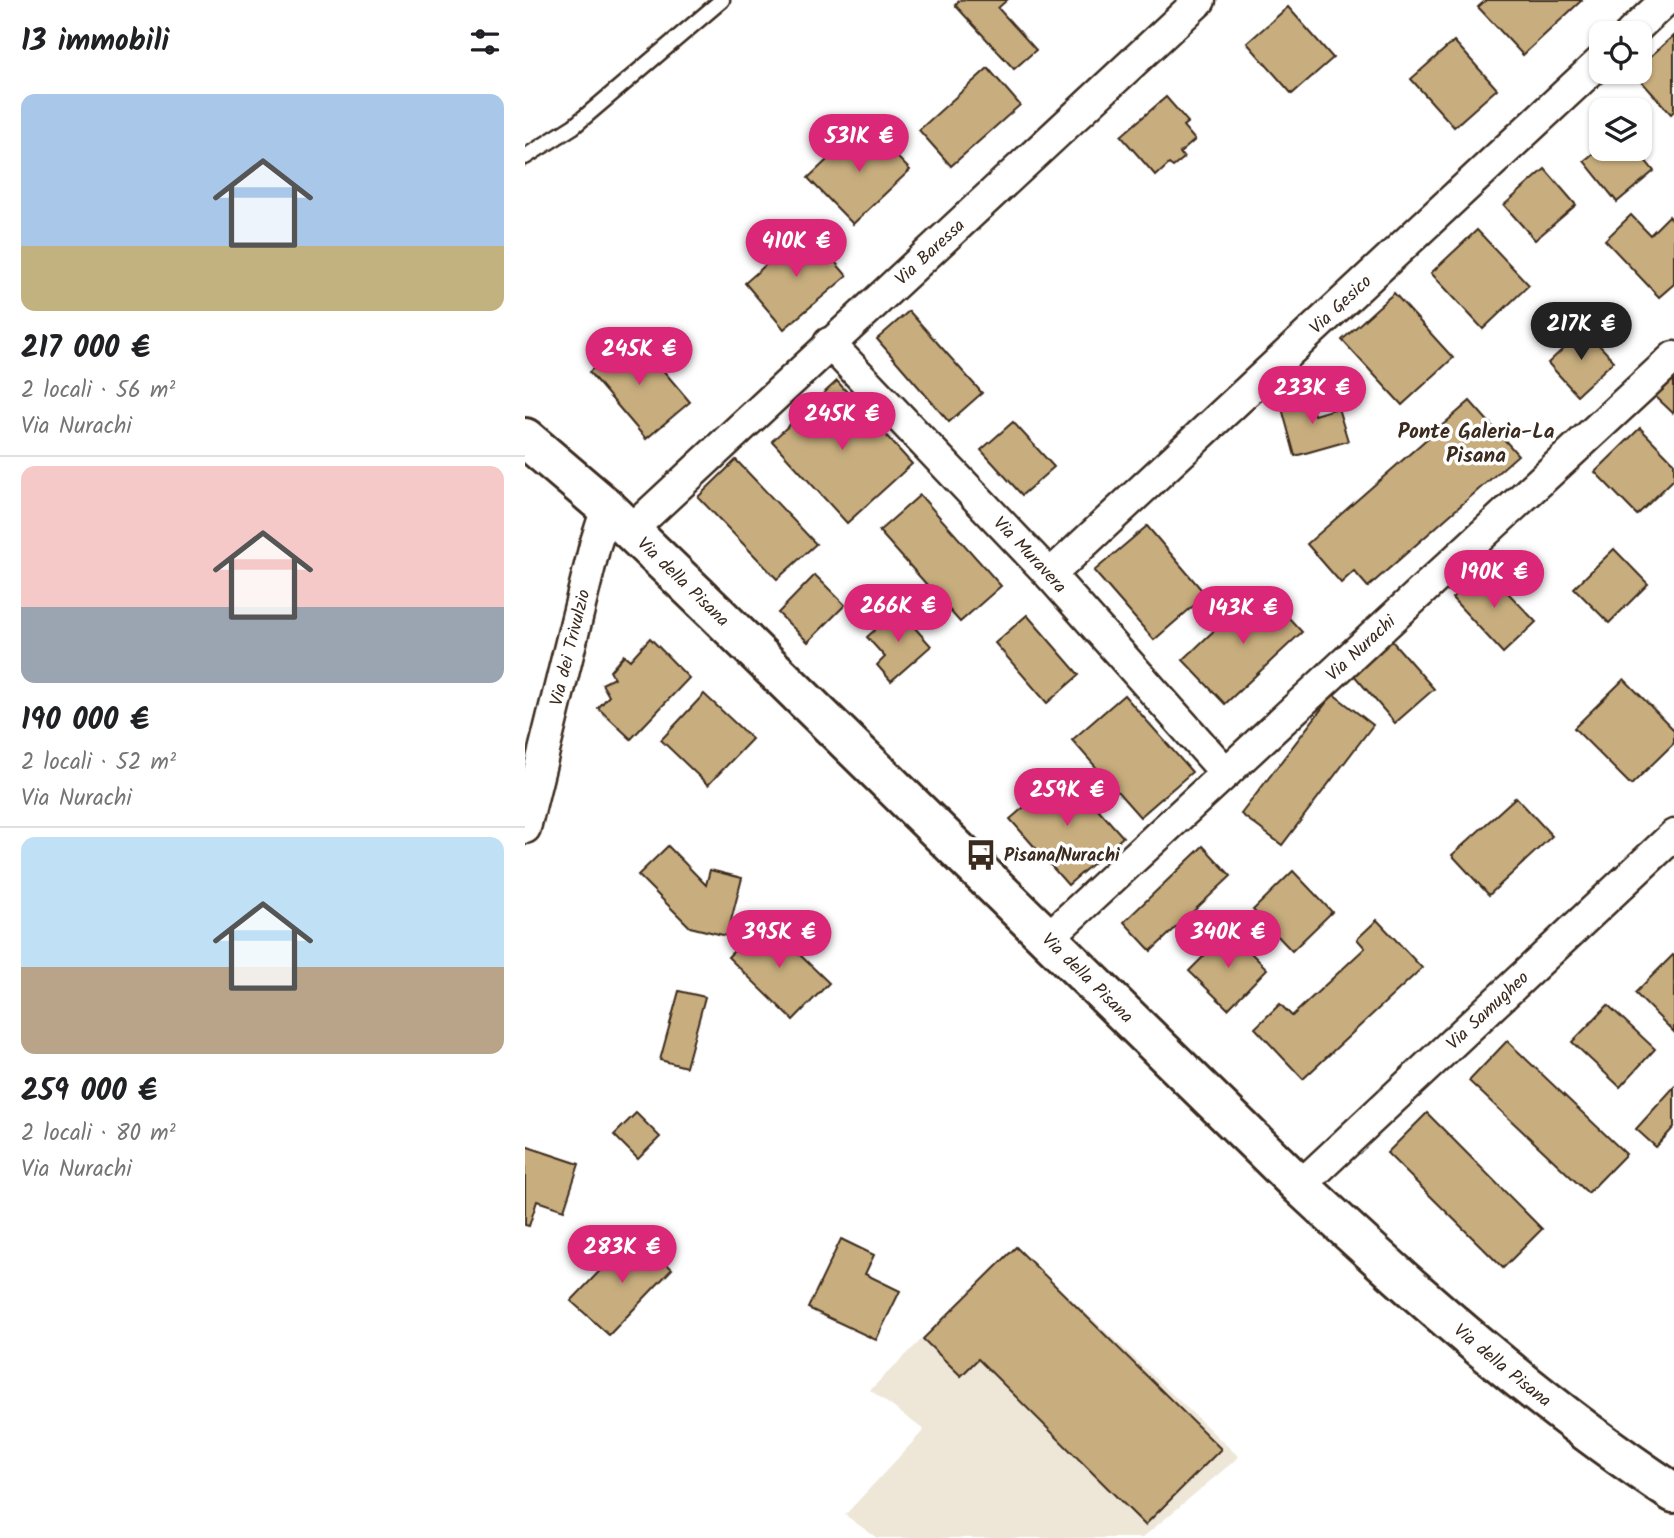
<!DOCTYPE html>
<html lang="it">
<head>
<meta charset="utf-8">
<style>
  body { margin:0; font-family:Kalam,sans-serif; background:#f2f2f2; color:#202124; height:100vh; display:flex; flex-direction:column; font-size:26px; white-space:nowrap }
  * { box-sizing:border-box; margin:0 }
  p { font-size:23px; color:#757577 }
  .icon { flex:none; width:38px; height:38px; fill:none; stroke:currentColor; stroke-width:2; stroke-linecap:round; stroke-linejoin:round }
  .map { position:relative; flex:1; overflow:hidden }
  .details { display:flex; flex-direction:column; background:#fff; width:525px }
  .details>* { flex:none }
  .tools { position:absolute; left:1064px; top:21px; display:grid; gap:14px }
  .tools a { display:grid; place-items:center; width:63px; height:63px; border-radius:14px; background:#fff; box-shadow:0 2px 5px #0004; font-size:35px }
  .price { position:absolute; translate:-50% -60px; padding:0 16px; border-radius:24px; background:#db2777; color:#fff; font-size:23px; line-height:46px; filter:drop-shadow(0 2px 4px #0008) }
  .price::after { content:''; position:absolute; left:50%; top:42px; width:21px; height:16px; margin-left:-10px; background:inherit; clip-path:polygon(0 0,100% 0,50% 100%) }
  .price.current { background:#222; color:#fff }
  ul { padding:0; list-style:none }
  li { display:grid; align-content:center; gap:14px; height:371px; padding:0 21px }
  li+li { border-top:2px solid #e0e0e0 }
  li span { display:grid; place-items:center; height:217px; border-radius:14px; color:#555 }
  li>.icon { margin-inline-start:auto }
  span .icon { width:126px; height:126px; fill:#fffc; stroke-width:1 }
  li b { font-size:30px }
  h2 { display:flex; justify-content:space-between; align-items:center; height:84px; padding:0 21px; font-size:30px }
  main { display:flex; flex:1; min-height:0 }
  .map>svg:first-child { display:block }
</style>
</head>
<body>
<main>
<section class="details">
<h2>13 immobili<svg class="icon" aria-label="filters" viewBox="0 0 24 24"><path d="M4 7h16M4 17h16"/><circle cx="9" cy="7" r="2"/><circle cx="15" cy="17" r="2"/></svg></h2>
<ul>
<li><span style="background:linear-gradient(#a9c7e8 70%,#c2b280 0)"><svg class="icon" aria-label="home" viewBox="0 0 24 24"><path d="M3 11l9-7 9 7M6 9v11h12V9"/></svg></span><div><b>217 000 €</b><p>2 locali · 56 m²</p><p>Via Nurachi</p></div></li>
<li><span style="background:linear-gradient(#f6c9c9 65%,#9aa5b1 0)"><svg class="icon" aria-label="home" viewBox="0 0 24 24"><path d="M3 11l9-7 9 7M6 9v11h12V9"/></svg></span><div><b>190 000 €</b><p>2 locali · 52 m²</p><p>Via Nurachi</p></div></li>
<li><span style="background:linear-gradient(#bfe0f5 60%,#b9a48a 0)"><svg class="icon" aria-label="home" viewBox="0 0 24 24"><path d="M3 11l9-7 9 7M6 9v11h12V9"/></svg></span><div><b>259 000 €</b><p>2 locali · 80 m²</p><p>Via Nurachi</p></div></li>
</ul>
</section>
<div class="map">
<svg width="1149" height="1538" viewBox="0 0 1149 1538">
  <rect width="100%" height="100%" fill="#fff"/>
  <filter id="ink" filterUnits="userSpaceOnUse"><feTurbulence type="fractalNoise" baseFrequency=".0143" numOctaves="2"/><feDisplacementMap in="SourceGraphic" scale="14" xChannelSelector="R" yChannelSelector="G"/><feConvolveMatrix kernelMatrix="1 2 1 2 8 2 1 2 1" color-interpolation-filters="sRGB"/></filter>
  <g filter="url(#ink)">
    <polygon fill="#eee7d8" points="491,1247 714,1457 617,1538 352,1538 320,1515 399,1430 345,1390"/>
    <g fill="#c8ae7e" stroke="#3b2a1e" stroke-width="2">
      <polygon points="435,0 482,0 473,8 511,50 489,69 430,5"/>
      <polygon points="961,0 1057,0 998,55 953,7"/>
      <polygon points="763,7 808,58 767,94 722,43"/>
      <polygon points="1149,35 1149,111 1146,114 1108,72 1115,72 1115,66"/>
      <polygon points="929,41 972,89 929,127 886,79"/>
      <polygon points="463,68 495,105 426,166 394,130"/>
      <polygon points="641,97 663,122 658,126 670,140 655,153 659,158 648,167 644,164 631,176 596,136"/>
      <polygon points="340,124 385,170 328,224 283,178"/>
      <polygon points="1076,147 1111,149 1129,171 1092,202 1059,161"/>
      <polygon points="1020,169 1051,205 1010,240 979,205"/>
      <polygon points="1106,215 1125,235 1144,216 1149,222 1149,284 1134,297 1080,240"/>
      <polygon points="282,229 322,276 259,329 220,283"/>
      <polygon points="952,230 1004,285 958,329 906,273"/>
      <polygon points="869,293 928,358 877,405 817,340"/>
      <polygon points="384,311 457,393 424,422 352,339"/>
      <polygon points="1059,329 1089,361 1052,395 1023,363"/>
      <polygon points="108,335 165,402 121,439 64,372"/>
      <polygon points="1149,378 1149,412 1148,413 1130,396"/>
      <polygon points="312,381 387,464 322,523 247,441"/>
      <polygon points="783,393 789,415 813,408 823,441 770,456 755,401"/>
      <polygon points="945,401 993,455 843,587 829,571 816,583 782,544"/>
      <polygon points="488,422 529,467 497,495 456,450"/>
      <polygon points="1115,428 1149,463 1149,479 1112,515 1070,472"/>
      <polygon points="211,460 291,544 252,579 173,497"/>
      <polygon points="395,495 476,586 435,622 354,531"/>
      <polygon points="622,526 681,595 629,640 569,571"/>
      <polygon points="1089,549 1123,584 1084,623 1049,588"/>
      <polygon points="959,568 1011,622 978,653 927,598"/>
      <polygon points="290,575 320,605 283,642 253,613"/>
      <polygon points="735,587 777,632 700,704 658,660"/>
      <polygon points="373,609 406,646 366,681 352,665 360,657 342,637"/>
      <polygon points="502,615 554,675 522,703 470,643"/>
      <polygon points="125,638 164,678 106,739 73,708 84,696 77,684 89,678 85,671 99,655 105,660"/>
      <polygon points="867,641 909,689 870,723 828,674"/>
      <polygon points="1099,679 1149,730 1149,743 1106,785 1049,728"/>
      <polygon points="179,694 227,739 183,785 136,740"/>
      <polygon points="808,694 848,725 757,845 716,814"/>
      <polygon points="599,695 667,772 615,817 547,740"/>
      <polygon points="540,772 598,837 543,885 485,819"/>
      <polygon points="991,797 1027,836 964,895 927,855"/>
      <polygon points="143,846 181,885 185,870 217,878 202,936 165,927 113,875"/>
      <polygon points="678,846 706,876 626,951 599,922"/>
      <polygon points="768,871 807,912 767,951 728,910"/>
      <polygon points="239,920 304,983 268,1020 203,957"/>
      <polygon points="852,920 897,968 778,1079 730,1028 755,1004 767,1016 840,948 832,939"/>
      <polygon points="704,931 742,969 703,1009 664,971"/>
      <polygon points="1148,955 1149,956 1149,1032 1110,993"/>
      <polygon points="154,991 180,997 161,1067 135,1060"/>
      <polygon points="1083,1005 1130,1049 1095,1087 1047,1042"/>
      <polygon points="982,1041 1101,1154 1063,1193 944,1081"/>
      <polygon points="1149,1087 1149,1127 1131,1147 1111,1129"/>
      <polygon points="111,1113 135,1137 113,1159 89,1135"/>
      <polygon points="902,1113 1017,1229 978,1268 862,1153"/>
      <polygon points="0,1146 54,1164 39,1210 12,1201 4,1226 0,1225"/>
      <polygon points="110,1234 147,1269 84,1335 46,1301"/>
      <polygon points="316,1239 349,1255 340,1274 375,1291 351,1340 283,1308"/>
      <polygon points="491,1247 696,1449 620,1525 453,1359 436,1376 398,1339"/>
    </g>
    <g fill="none" stroke-linecap="round" stroke-linejoin="round">
      <defs>
        <polyline id="lane" points="0,157 49,126 197,0"/>
        <g id="street">
          <polyline points="1106,33 1141,0"/>
          <path id="s1" d="M304,343L525,575L701,773"/>
          <path id="s2" d="M104,532L675,0"/>
          <path id="s3" d="M525,575L1076,61"/>
          <path id="s4" d="M0,828L70,545L82,508"/>
          <path id="s5" d="M524,937L1149,357"/>
          <path id="s6" d="M775,1186L1149,835"/>
        </g>
        <g id="secondary">
          <path id="s7" d="M0,438L82,508L189,611L775,1186C893,1296 1014,1404 1149,1493"/>
        </g>
      </defs>
      <use href="#lane" stroke="#3b2a1e" stroke-width="19"/>
      <use href="#street" stroke="#3b2a1e" stroke-width="35"/>
      <use href="#secondary" stroke="#3b2a1e" stroke-width="44"/>
      <use href="#lane" stroke="#fff" stroke-width="14"/>
      <use href="#street" stroke="#fff" stroke-width="30"/>
      <use href="#secondary" stroke="#fff" stroke-width="38"/>
    </g>
  </g>
  <defs>
    <symbol id="bus-bare" viewBox="-9 -9 18 18"><path d="M-5-6H5V4H4V6H2V4H-2V6H-4V4H-5ZM-3.5-4V0h7V-4ZM-3.5 1.2v1.5H-2V1.2ZM2 1.2v1.5H3.5V1.2Z" fill="#3b2a1e" stroke="#fff" stroke-width="2.5" paint-order="stroke"/></symbol>
  </defs>
  <g fill-rule="evenodd">
    <use href="#bus-bare" x="434" y="833" width="44" height="44"/>
  </g>
  <g text-anchor="middle" stroke-width="7" stroke-linejoin="round" paint-order="stroke">
    <g font-size="18" fill="#3b2a1e" stroke="#fff">
      <text dy="6" stroke="none"><textPath href="#s2" startOffset="411">Via Baressa</textPath></text>
      <text dy="6" stroke="none"><textPath href="#s3" startOffset="397">Via Gesico</textPath></text>
      <text dy="6" stroke="none"><textPath href="#s1" startOffset="292">Via Muravera</textPath></text>
      <text dy="6" stroke="none"><textPath href="#s7" startOffset="214">Via della Pisana</textPath></text>
      <text dy="6" stroke="none"><textPath href="#s4" startOffset="186">Via dei Trivulzio</textPath></text>
      <text dy="6" stroke="none"><textPath href="#s5" startOffset="425">Via Nurachi</textPath></text>
      <text dy="6" stroke="none"><textPath href="#s7" startOffset="780">Via della Pisana</textPath></text>
      <text dy="6" stroke="none"><textPath href="#s6" startOffset="257">Via Samugheo</textPath></text>
      <text dy="6" stroke="none"><textPath href="#s7" startOffset="1348">Via della Pisana</textPath></text>
    </g>
    <g font-size="18" font-weight="bold" fill="#3b2a1e" stroke="#fff" text-anchor="start">
      <text x="479" y="861">Pisana/Nurachi</text>
    </g>
    <g font-size="21" font-weight="bold" fill="#3b2a1e" stroke="#fff">
      <text x="951" y="438">Ponte Galeria-La<tspan x="951" dy="24">Pisana</tspan></text>
    </g>
  </g>
</svg>
<div class="tools">
<a><svg class="icon" aria-label="locate" viewBox="0 0 24 24"><circle cx="12" cy="12" r="6"/><path d="M12 2v4M12 18v4M2 12h4M18 12h4"/></svg></a>
<a><svg class="icon" aria-label="layers" viewBox="0 0 24 24"><path d="M12 4l9 5-9 5-9-5zM3 14l9 5 9-5"/></svg></a>
</div>
<b class="price" style="left:334px;top:174px">531K €</b>
<b class="price" style="left:271px;top:279px">410K €</b>
<b class="price current" style="left:1056px;top:362px">217K €</b>
<b class="price" style="left:114px;top:387px">245K €</b>
<b class="price" style="left:787px;top:426px">233K €</b>
<b class="price" style="left:317px;top:452px">245K €</b>
<b class="price" style="left:969px;top:610px">190K €</b>
<b class="price" style="left:373px;top:644px">266K €</b>
<b class="price" style="left:718px;top:646px">143K €</b>
<b class="price" style="left:542px;top:828px">259K €</b>
<b class="price" style="left:254px;top:970px">395K €</b>
<b class="price" style="left:703px;top:970px">340K €</b>
<b class="price" style="left:97px;top:1285px">283K €</b>
</div>
</main>
</body>
</html>
